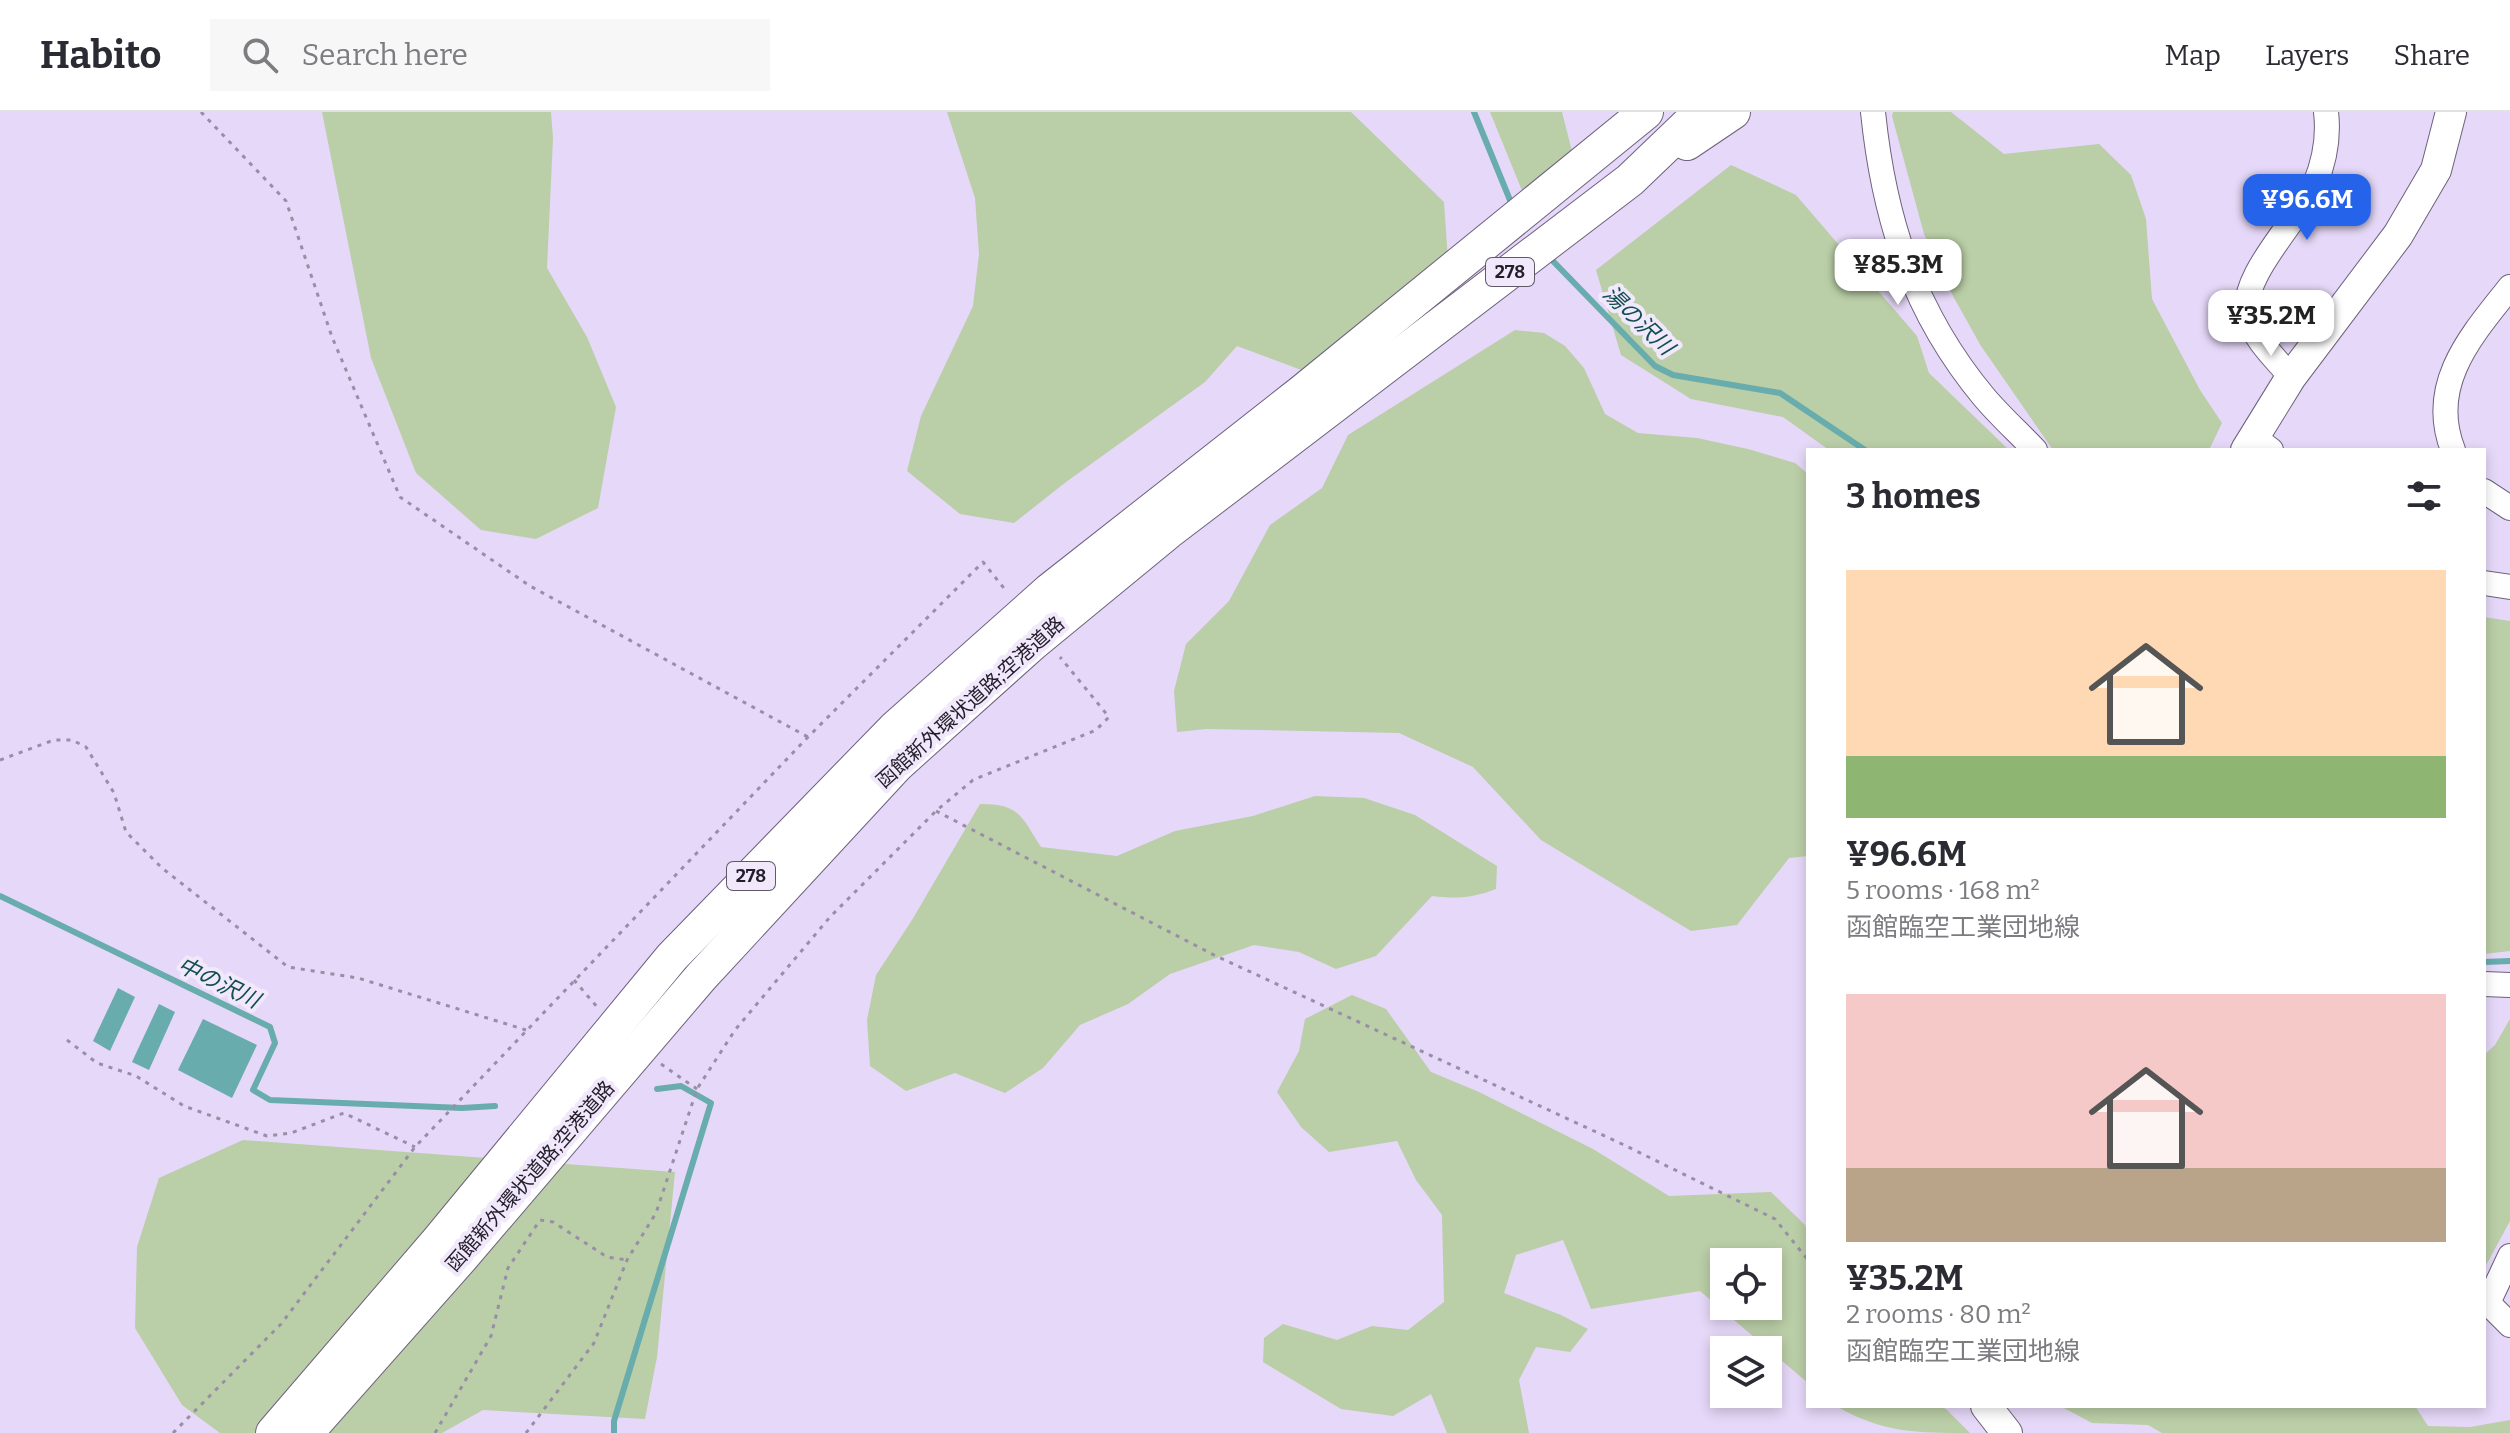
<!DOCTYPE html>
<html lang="en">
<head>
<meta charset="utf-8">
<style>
  body { margin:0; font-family:Bitter,"Noto Sans JP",serif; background:#f7f7f7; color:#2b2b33; height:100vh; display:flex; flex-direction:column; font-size:30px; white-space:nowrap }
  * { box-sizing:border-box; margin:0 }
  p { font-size:26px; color:#7c7c81 }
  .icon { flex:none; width:44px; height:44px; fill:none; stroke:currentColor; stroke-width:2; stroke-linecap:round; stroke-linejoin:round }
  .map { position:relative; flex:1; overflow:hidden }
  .details { position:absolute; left:1806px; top:336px; width:680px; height:960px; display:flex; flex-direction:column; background:#fff; border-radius:0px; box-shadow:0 4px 12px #0003 }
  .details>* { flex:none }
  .fabs { position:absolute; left:1710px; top:1136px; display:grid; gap:16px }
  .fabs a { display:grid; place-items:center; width:72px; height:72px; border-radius:0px; background:#fff; box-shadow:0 4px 12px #0003; font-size:40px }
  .price { position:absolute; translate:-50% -68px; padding:0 18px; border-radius:16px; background:#fff; color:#222; font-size:26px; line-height:52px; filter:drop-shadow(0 2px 4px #0008) }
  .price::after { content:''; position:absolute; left:50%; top:48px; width:24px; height:18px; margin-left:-12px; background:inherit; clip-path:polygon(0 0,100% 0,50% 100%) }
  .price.active { background:#2563eb; color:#fff }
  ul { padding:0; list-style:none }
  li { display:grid; align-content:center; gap:16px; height:424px; padding:0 40px }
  li span { display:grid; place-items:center; height:248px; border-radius:0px; color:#555 }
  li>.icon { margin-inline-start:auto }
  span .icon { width:144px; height:144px; fill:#fffc; stroke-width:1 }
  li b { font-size:34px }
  h2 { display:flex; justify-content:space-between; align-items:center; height:96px; padding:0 40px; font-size:34px }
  header { display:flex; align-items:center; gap:48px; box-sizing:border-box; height:112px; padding:0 40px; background:#fff; border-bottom:2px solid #e1e1e2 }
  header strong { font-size:38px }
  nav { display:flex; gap:44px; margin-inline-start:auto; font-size:28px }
  .search { width:560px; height:72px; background:#f7f7f7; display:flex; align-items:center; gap:20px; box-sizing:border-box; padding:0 28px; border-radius:0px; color:#7c7c81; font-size:30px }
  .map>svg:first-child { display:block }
</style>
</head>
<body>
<header>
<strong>Habito</strong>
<div class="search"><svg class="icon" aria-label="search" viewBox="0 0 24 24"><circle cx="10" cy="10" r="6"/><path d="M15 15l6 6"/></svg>Search here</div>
<nav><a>Map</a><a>Layers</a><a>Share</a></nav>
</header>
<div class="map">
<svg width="2510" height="1321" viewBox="0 0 2510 1321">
  <rect width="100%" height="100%" fill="#e6d8f8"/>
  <g fill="#bacea7" fill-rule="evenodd">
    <polygon points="322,0 551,0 553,26 547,156 587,225 616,295 598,396 536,427 481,418 416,361 371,246"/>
    <polygon points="947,0 1351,0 1444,90 1448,149 1304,259 1237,234 1205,270 1066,370 1014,411 960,402 907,359 921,304 973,194 979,142 975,86"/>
    <polygon points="1490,0 1562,0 1575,51 1523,81"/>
    <polygon points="1893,0 1951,0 2004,42 2099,32 2131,63 2146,107 2152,187 2200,278 2222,311 2209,338 2053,338 1981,234 1953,184 1924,122 1892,4"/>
    <polygon points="1731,53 1796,83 1917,224 1929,261 2009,338 1829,338 1783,305 1691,287 1621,243 1596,158"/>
    <polygon points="1515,218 1544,221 1565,234 1584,256 1605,302 1638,321 1697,326 1748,337 1795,351 1808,362 1808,744 1789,746 1737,813 1691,819 1541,728 1473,655 1399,621 1206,617 1177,620 1174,579 1186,532 1229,489 1270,413 1322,376 1348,323"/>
    <polygon points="2484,505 2510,509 2510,839 2484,842"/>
    <path d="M1315,684L1364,686L1415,703L1497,754L1496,777C1473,786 1456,787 1432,784L1376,844L1336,857L1299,840L1254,833L1170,862L1128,892L1080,913L1043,956L1005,981L955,961L906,979L870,954L867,908L876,863L912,808L980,692C1020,692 1021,704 1041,735L1117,744L1175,719L1253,704Z"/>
    <path d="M1352,883L1386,897L1431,960L1479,980L1593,1037L1669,1084L1771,1080L1805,1113L1808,1123V1271L1700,1179L1591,1197L1563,1128L1516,1143L1504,1181L1561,1203L1588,1217L1570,1240L1536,1235L1519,1268L1529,1321H1447L1431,1282L1393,1304L1341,1297L1263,1250L1264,1226L1283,1212L1337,1228L1372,1214L1408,1218L1444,1190L1442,1103L1416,1068L1397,1029L1329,1040L1301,1015L1277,980L1299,939L1305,907ZM1724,1150H1768V1194H1724Z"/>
    <polygon points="2510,907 2510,1109 2484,1157 2484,943 2495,933"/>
    <polygon points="243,1028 675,1060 657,1245 645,1307 483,1298 442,1321 220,1321 182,1293 135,1216 137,1135 159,1066"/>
    <path d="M1836,1294H1939L1946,1297L1970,1321C1918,1321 1882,1321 1836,1294Z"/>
    <polygon points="2060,1294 2415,1294 2428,1314 2470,1315 2510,1308 2510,1321 2162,1321 2148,1313 2092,1311"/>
  </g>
  <g fill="#68acad">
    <polygon points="118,876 135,885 110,939 93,929"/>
    <polygon points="159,892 175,900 149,958 132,950"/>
    <polygon points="203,907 257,933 232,986 178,958"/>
  </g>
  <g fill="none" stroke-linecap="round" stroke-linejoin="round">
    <g stroke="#68acad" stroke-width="6">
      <polyline points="1474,0 1512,93"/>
      <polyline points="1548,144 1655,254 1673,263 1780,281 1865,338"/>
      <polyline points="0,784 270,915 275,931 253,978 270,988 462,996 495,994"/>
      <polyline points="2484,850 2510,849"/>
      <polyline points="614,1321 614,1309 711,991 681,974 657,977"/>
    </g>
    <defs>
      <g id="minor">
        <path d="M1873,0C1884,108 1914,201 1984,285C2000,304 2018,320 2035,338"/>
        <path d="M2291,265C2276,247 2255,228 2248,205C2237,166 2300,107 2315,72C2325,48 2329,25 2326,0"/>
        <polyline points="2254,325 2271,338"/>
        <path d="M2453,338C2427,272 2472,223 2510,175"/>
        <polyline points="2484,379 2510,396"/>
        <polyline points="2484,471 2510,475"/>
        <polyline points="2484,872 2510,873"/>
        <polyline points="2510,1144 2488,1191 2510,1213"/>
      </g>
      <g id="major">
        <polyline points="2246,338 2291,265 2398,123 2436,58 2451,0"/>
        <polyline points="1986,1294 2007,1321"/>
      </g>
      <g id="highway">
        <polyline points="1687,31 1733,0"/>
        <polyline points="273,1321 438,1129 672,845 894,617 1050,478 1302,280 1646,0"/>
        <polyline points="306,1321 461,1146 701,865 897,653 1033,531 1168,420 1630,68 1701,0"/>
      </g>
    </defs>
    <use href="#minor" stroke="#6e617d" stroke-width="26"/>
    <use href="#major" stroke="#6e617d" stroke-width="32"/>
    <use href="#highway" stroke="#6e617d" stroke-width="36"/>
    <g stroke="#988ea6" stroke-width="3" stroke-dasharray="4 6" stroke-linecap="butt">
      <polyline points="201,0 286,89 332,225 400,385 530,474 808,625"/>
      <polyline points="0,648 54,628 72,628 86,635 114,681 126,720 162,756 288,855 358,866 526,918"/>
      <polyline points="936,699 1214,843 1622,1032 1775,1107 1808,1148"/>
      <polyline points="574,868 598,896"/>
      <polyline points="67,928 97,951 136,964 184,994 267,1024 291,1021 344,1001 415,1035"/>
      <polyline points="661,952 697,977"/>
      <polyline points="173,1321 281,1212 415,1035 808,625 983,450 1007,480"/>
      <polyline points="435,1321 491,1224 508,1156 540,1108 553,1110 607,1145 627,1148"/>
      <polyline points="526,1321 594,1231 627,1148 656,1101 697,977 735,918 830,805 936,699 973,668 1096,618 1109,605 1060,545"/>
    </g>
    <use href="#minor" stroke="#fff" stroke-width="24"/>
    <use href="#major" stroke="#fff" stroke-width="30"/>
    <use href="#highway" stroke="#fff" stroke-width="34"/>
  </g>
  <g text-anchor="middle" stroke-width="8" stroke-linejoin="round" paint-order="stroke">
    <g fill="#f1e8fb" stroke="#605a68" stroke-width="2">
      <rect x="1486" y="146" width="48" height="28" rx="6"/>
      <rect x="727" y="750" width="48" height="28" rx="6"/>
    </g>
    <g font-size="18" font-weight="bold" fill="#221d29">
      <text x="1510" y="166">278</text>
      <text x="751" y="770">278</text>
    </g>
    <g font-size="20" fill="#221d29" stroke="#f1e8fb">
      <text transform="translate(970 590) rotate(-42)" y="7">函館新外環状道路;空港道路</text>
      <text transform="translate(530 1064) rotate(-49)" y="7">函館新外環状道路;空港道路</text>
    </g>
    <g font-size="22" font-style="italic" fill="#104e4f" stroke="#f1e8fb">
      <text transform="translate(1639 208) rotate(44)" y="8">湯の沢川</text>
      <text transform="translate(219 870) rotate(26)" y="8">中の沢川</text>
    </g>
  </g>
</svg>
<div class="fabs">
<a><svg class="icon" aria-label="locate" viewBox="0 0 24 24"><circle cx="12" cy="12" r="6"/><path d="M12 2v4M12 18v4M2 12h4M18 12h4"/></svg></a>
<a><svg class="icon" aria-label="layers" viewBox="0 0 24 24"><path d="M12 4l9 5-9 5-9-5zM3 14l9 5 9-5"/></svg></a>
</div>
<b class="price active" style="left:2307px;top:130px">¥96.6M</b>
<b class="price" style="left:1898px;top:195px">¥85.3M</b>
<b class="price" style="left:2271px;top:246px">¥35.2M</b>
<section class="details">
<h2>3 homes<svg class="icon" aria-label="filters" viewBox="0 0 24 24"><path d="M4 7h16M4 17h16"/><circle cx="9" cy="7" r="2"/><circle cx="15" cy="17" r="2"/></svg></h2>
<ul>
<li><span style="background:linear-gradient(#ffd9b3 75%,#8fb573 0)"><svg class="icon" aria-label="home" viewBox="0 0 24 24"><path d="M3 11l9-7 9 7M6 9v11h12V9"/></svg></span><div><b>¥96.6M</b><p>5 rooms · 168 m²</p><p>函館臨空工業団地線</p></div></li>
<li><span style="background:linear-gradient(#f6c9c9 70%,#b9a48a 0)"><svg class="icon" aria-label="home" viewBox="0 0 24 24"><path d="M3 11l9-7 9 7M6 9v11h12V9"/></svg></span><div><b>¥35.2M</b><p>2 rooms · 80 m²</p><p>函館臨空工業団地線</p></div></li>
</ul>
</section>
</div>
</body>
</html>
